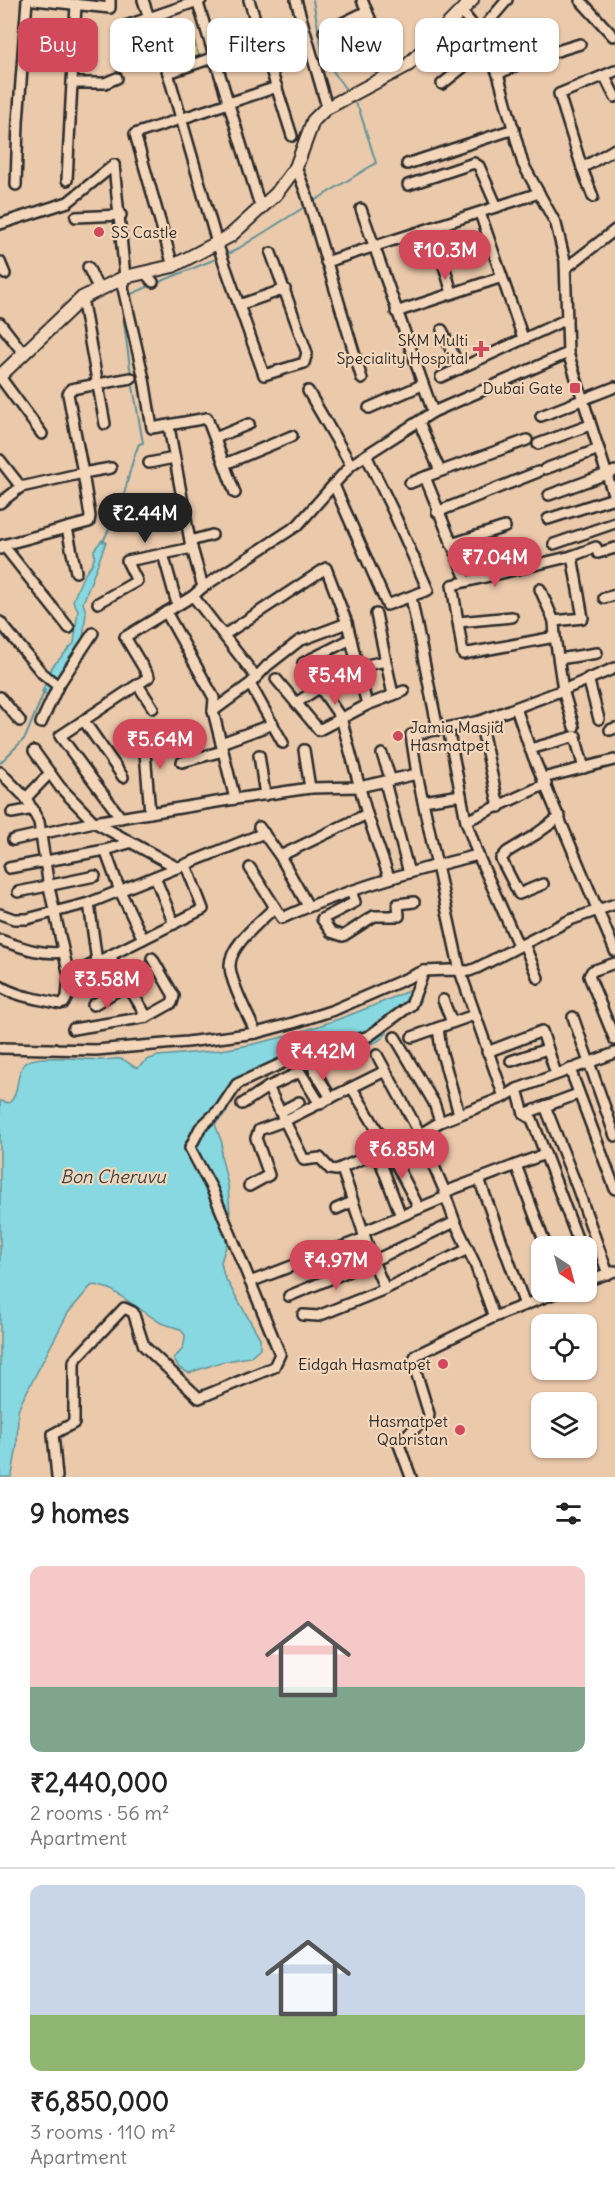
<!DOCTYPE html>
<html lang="en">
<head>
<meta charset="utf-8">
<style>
  body { margin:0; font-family:Delius,sans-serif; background:#f2f2f2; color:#222; height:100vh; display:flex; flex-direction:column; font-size:22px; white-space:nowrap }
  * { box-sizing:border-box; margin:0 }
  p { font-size:20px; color:#767676 }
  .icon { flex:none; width:33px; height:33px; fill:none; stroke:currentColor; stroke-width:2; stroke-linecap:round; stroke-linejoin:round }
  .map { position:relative; height:1477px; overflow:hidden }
  .panel { display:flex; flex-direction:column; background:#fff; flex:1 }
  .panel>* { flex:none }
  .guide { position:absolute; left:18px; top:18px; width:579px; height:54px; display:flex; gap:12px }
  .needle { width:39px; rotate:144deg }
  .buttons { position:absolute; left:531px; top:1236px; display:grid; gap:12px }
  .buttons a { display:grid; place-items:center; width:66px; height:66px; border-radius:12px; background:#fff; box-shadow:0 2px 4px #0004; font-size:30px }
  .price { position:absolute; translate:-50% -51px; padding:0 14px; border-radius:21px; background:#d1495b; color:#fff; font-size:20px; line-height:39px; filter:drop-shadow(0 2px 3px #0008) }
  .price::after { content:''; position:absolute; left:50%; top:36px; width:18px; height:14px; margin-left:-9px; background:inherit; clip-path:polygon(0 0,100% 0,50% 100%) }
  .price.selected { background:#222; color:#fff }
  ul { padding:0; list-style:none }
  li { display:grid; align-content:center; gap:12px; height:318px; padding:0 30px }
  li+li { border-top:2px solid #e0e0e0 }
  li span { display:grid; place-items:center; height:186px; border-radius:12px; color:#555 }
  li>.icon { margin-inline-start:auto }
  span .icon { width:108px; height:108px; fill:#fffc; stroke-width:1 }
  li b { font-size:26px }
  h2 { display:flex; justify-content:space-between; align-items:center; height:72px; padding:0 30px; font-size:26px }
  .tag { padding:0 21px; border-radius:12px; background:#fff; box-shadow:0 2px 4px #0004; font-size:21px; line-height:54px }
  .tag.selected { background:#d1495b; color:#fff }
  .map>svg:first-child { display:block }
</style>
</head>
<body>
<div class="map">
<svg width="615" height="1477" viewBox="0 0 615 1477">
  <rect width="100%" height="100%" fill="#ebc9ab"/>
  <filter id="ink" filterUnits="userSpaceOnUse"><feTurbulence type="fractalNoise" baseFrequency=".0167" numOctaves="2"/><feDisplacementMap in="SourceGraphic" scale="12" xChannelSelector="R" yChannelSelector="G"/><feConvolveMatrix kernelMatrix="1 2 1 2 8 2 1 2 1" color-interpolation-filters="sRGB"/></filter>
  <g filter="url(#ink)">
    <polygon fill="#ceda8d" stroke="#7c825c" stroke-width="1.5" points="185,37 194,40 200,59 178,66 172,48 177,40"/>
    <g fill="#87d8e0" stroke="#629398" stroke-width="1.5">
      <path d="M102,540L106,542L83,603L86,612L82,648L60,671L50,696L42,692L52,667L74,643L78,610L73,601C76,593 79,585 83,577C88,568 97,562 94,550Z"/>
      <path d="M413,989L420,991C426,1009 399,1020 386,1024L387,1033C382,1039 374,1045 365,1044L359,1033L356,1032L348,1039L347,1049L324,1063L313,1055L271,1062L237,1083L232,1091L227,1112L215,1124L222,1143L221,1155L228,1185L230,1215L229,1237L221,1262L224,1276L260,1338V1348L250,1357L221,1362L189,1373L179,1368L173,1358C182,1352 185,1346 185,1335L180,1329L161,1323L110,1289L95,1285L91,1286L68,1313L22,1401L18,1411L17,1446L12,1475L11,1477H0V1101L9,1103C20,1094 15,1075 24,1064C33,1053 87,1060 102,1060C108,1060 115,1058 121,1059C127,1060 131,1066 137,1068L147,1060L158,1056C191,1053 225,1051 258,1043C312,1031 362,1011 413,989Z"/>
    </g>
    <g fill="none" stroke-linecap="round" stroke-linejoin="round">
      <g stroke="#629398" stroke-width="2">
        <polyline points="313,0 323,56 348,93"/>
        <polyline points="311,203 376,163 359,109 352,100"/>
        <polyline points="224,256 236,250 306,206"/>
        <polyline points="157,283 218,258"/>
        <polyline points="127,296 152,285"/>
        <polyline points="121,301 131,375"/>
        <path d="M103,542C109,527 118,514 123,499C128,480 131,462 139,444L143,443L132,381"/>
        <polyline points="0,763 25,738 45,690"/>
      </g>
      <defs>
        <g id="minor">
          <polyline points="34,0 110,8 110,0"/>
          <polyline points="143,0 168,73 217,243 239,305 285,289"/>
          <polyline points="197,0 260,206"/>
          <polyline points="249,0 292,136"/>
          <polyline points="296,0 327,107"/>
          <polyline points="362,0 394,74"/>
          <polyline points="580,0 613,36"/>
          <polyline points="462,12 479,33 498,74 523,164 556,224 565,261 568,353 615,500"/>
          <polyline points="122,27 201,0"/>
          <polyline points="324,32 367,11"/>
          <polyline points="479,33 507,0"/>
          <polyline points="510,36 513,42 528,60"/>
          <polyline points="615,71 559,94 582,168 615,149"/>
          <polyline points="168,73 215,57"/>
          <polyline points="498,74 528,60 580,44"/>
          <polyline points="605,77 615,97"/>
          <polyline points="72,83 105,83 117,78"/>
          <polyline points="442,84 486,49"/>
          <polyline points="407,164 514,129"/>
          <polyline points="114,165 125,277 123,288 144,379 152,428 207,418 235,493"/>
          <polyline points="296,167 306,193 362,379"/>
          <polyline points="582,168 593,197"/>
          <polyline points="67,180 76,4"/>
          <polyline points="16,185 18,122 27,0"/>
          <polyline points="408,185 474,163 479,166 497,207"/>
          <polyline points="361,209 433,412"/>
          <polyline points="480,213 523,338"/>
          <polyline points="76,217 121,215"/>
          <polyline points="0,224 68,202 114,165"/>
          <polyline points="433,228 452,293"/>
          <polyline points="0,262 5,274"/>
          <polyline points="326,262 539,193"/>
          <polyline points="173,266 135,134 277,87"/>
          <polyline points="88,267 99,290"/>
          <polyline points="566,268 615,230"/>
          <polyline points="146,274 153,282"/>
          <polyline points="82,298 105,424"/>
          <polyline points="239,305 264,375 304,363 307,353 271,253"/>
          <polyline points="396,312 502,277"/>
          <polyline points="0,323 24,354"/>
          <polyline points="442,330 460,369"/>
          <polyline points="0,377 42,434"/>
          <polyline points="441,377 567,319"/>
          <polyline points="308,391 351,465"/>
          <polyline points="369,408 422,385"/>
          <polyline points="541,416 615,387"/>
          <polyline points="419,422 440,471"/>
          <polyline points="169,427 190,541 203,587"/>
          <polyline points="215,438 249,424"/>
          <polyline points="538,444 590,425"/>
          <polyline points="0,460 21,487"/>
          <polyline points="149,463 174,458"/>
          <polyline points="225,464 292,436"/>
          <polyline points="111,468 83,473 68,394 71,389 131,378"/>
          <polyline points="545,469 599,449"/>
          <polyline points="410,483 425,477"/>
          <polyline points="334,485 387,605 428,590 393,511 366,455"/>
          <polyline points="549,495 615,471"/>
          <polyline points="0,503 21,487 83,473 90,516 89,522 3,545 0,549"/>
          <polyline points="138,510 183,502"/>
          <polyline points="437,512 538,472"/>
          <polyline points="548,519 614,498"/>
          <polyline points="67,528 76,572"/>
          <polyline points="190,541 212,535"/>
          <polyline points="451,544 505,527"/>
          <polyline points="554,544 615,523"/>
          <polyline points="3,545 69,628"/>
          <polyline points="163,554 192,548"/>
          <polyline points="464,574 425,477 527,440"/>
          <polyline points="540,589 554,621"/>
          <polyline points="193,596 256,677"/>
          <polyline points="411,597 438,730"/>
          <polyline points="604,598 615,595"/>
          <polyline points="98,603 137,581 127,561 163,554 177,604"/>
          <polyline points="166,612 214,698 213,711 235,799"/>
          <polyline points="376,614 393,695"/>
          <polyline points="512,617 458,622 452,585 572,556 596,547 598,553 615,548"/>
          <polyline points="0,622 42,673 58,686"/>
          <polyline points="458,622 463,654 555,637 563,690 574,727"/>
          <polyline points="224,635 326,568 347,623 367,705"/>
          <polyline points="555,637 554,621 583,618 572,556"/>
          <polyline points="351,639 303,663 341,718 367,814 389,877"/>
          <polyline points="559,659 597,653"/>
          <polyline points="588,678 599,719"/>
          <polyline points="276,679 319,730 367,705 404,691"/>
          <polyline points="250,684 283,743"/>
          <polyline points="138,685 153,708"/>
          <polyline points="0,697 20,721"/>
          <polyline points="296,703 319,688 358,667 385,661"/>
          <polyline points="516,708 530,749 615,951"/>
          <polyline points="213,711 250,684 267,666 299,641 347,623"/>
          <polyline points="84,721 123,777"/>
          <polyline points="480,721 499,807"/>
          <polyline points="41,723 58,686 93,633"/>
          <polyline points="143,728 150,813"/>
          <polyline points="448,728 466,821 478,855 518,945"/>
          <polyline points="610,730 615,728"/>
          <polyline points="576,740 584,768"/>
          <polyline points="221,743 273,724"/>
          <polyline points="530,749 576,736"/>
          <polyline points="304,750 310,788"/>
          <polyline points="34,751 60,787 94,822 178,868"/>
          <polyline points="382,754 391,780"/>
          <polyline points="259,755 265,795"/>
          <polyline points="182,762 223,751"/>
          <polyline points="0,772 26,798 39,822 49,887 69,976"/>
          <polyline points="543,778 614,760"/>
          <polyline points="385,782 409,873"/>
          <polyline points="26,798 50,773"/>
          <polyline points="423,801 461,795"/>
          <polyline points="12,813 33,809"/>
          <polyline points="121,818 60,736 149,677 125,637 193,596 203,587 298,525 351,465 366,455 433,412 568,353"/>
          <polyline points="466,821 546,784"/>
          <polyline points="259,827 280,856 308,906"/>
          <polyline points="13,840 94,822 235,799 310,788 359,787 417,774"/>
          <polyline points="105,850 120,891 143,939"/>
          <polyline points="280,856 367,814"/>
          <polyline points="9,868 105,850 129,843"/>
          <path d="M250,868L282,918C345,890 410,871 478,855"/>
          <polyline points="155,877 174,924"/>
          <polyline points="543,884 519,894 501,859 507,852 535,835 560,817"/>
          <polyline points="351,891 355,902 322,919 331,932 343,936 374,916 399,916 398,904 414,902"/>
          <polyline points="18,892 95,876"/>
          <polyline points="89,903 97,962"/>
          <polyline points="0,914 14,919 27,919 89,903 264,833"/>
          <path d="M0,940C21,947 40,955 63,952"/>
          <polyline points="524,944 538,978"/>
          <polyline points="110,956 147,1017"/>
          <polyline points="615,963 592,971 589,976 615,1040"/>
          <path d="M0,986C17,997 41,999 60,1004L64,1003L67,997L69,976L203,909L186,865"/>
          <polyline points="443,1000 452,1022"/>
          <polyline points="93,1005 127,985"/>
          <polyline points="573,1017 615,1136"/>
          <polyline points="438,1028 441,1050 459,1114"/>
          <polyline points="73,1029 147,1017 172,1003 174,996 152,958"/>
          <path d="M256,1033C249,1017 230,982 230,966C229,946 261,921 275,907"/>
          <polyline points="395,1037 434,1103 440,1122"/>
          <polyline points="412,1037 474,1015"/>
          <polyline points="0,1048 96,1050 187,1042 256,1033 293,1023 334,1010 424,971 450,970 469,971 477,968 570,920 615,904"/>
          <polyline points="487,1052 542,1031 556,1074"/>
          <polyline points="377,1055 420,1134 445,1192"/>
          <polyline points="511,1061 547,1049"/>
          <polyline points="570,1069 615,1189"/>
          <polyline points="314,1070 331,1098"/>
          <polyline points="352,1088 388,1148 419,1208"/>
          <polyline points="517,1089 524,1114 532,1119 580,1246"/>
          <polyline points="504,1097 460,971 417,774 411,735 480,721 563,690 615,668"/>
          <polyline points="242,1104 268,1087"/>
          <polyline points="320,1104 300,1072 268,1087 304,1160 320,1158 330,1169 336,1170 420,1134 440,1122 504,1097 517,1089 615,1053"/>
          <polyline points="545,1106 577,1187 608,1274"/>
          <polyline points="280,1112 299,1102"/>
          <polyline points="524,1114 578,1094"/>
          <polyline points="377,1153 401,1216"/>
          <polyline points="516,1165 546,1246"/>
          <polyline points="479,1179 525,1305"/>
          <polyline points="249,1186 269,1175 256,1138 259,1130 284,1121 385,1071"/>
          <polyline points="446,1197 455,1222 475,1264 494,1317"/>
          <polyline points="336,1209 352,1202"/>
          <polyline points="363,1232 446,1197 445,1192 545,1154"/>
          <polyline points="586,1264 592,1279"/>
          <polyline points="586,1281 615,1271"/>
          <polyline points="250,1282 365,1238"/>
          <polyline points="385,1289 468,1249"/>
          <polyline points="289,1296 373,1261 455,1222"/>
          <polyline points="303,1315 318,1316 385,1289 373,1261 342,1169"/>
          <polyline points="57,1477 53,1434 74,1423 74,1361 124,1308 133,1312 144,1346 199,1398 274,1367 280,1354 212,1189 190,1148 200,1128 221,1108 237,1084 285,1062 369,1036 411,1005 424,971"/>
          <polyline points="411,1477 398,1442 419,1425 428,1421 429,1414 413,1362 416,1355 494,1317 558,1292"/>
        </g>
        <polyline id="major" points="0,376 82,298 125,277 173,266 230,236 276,194 296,167 313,121 325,109 408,65 472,0"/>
      </defs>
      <use href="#minor" stroke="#2b2b2b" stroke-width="14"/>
      <use href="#major" stroke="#2b2b2b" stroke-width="16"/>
      <use href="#minor" stroke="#f4d7bb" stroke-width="9"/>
      <use href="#major" stroke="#f4d7bb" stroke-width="12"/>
    </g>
  </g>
  <g fill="#d1495b" stroke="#f4d7bb" stroke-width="2">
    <circle cx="99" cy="232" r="6"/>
    <path d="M478 340h6v6h6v6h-6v6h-6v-6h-6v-6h6z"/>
    <rect x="569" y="382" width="12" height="12" rx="3"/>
    <circle cx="398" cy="736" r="6"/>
    <circle cx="443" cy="1364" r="6"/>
    <circle cx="460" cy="1430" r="6"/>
  </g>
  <g text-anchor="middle" stroke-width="4.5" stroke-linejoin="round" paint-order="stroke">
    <g font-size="16" fill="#2b2b2b" stroke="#f4d7bb" text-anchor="end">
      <text x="111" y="238" text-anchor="start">SS Castle</text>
      <text x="468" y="346">SKM Multi<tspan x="468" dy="18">Speciality Hospital</tspan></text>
      <text x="563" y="394">Dubai Gate</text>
      <text x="410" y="733" text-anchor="start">Jamia Masjid<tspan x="410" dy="18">Hasmatpet</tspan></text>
      <text x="431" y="1370">Eidgah Hasmatpet</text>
      <text x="448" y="1427">Hasmatpet<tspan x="448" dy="18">Qabristan</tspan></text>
    </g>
    <g font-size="18" font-style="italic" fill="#394546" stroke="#f4d7bb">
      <text x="113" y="1183">Bon Cheruvu</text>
    </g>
  </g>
</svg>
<div class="buttons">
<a><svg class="needle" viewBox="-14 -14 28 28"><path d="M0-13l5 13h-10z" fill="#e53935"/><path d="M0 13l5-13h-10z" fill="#767676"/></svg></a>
<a><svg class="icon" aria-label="locate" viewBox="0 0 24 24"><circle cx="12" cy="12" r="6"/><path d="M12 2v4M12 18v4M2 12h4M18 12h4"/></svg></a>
<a><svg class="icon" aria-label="layers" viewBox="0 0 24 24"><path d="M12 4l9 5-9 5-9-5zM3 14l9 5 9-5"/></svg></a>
</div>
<b class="price" style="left:445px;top:281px">₹10.3M</b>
<b class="price selected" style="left:145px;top:544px">₹2.44M</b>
<b class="price" style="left:495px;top:588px">₹7.04M</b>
<b class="price" style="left:335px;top:706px">₹5.4M</b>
<b class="price" style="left:160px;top:770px">₹5.64M</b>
<b class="price" style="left:107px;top:1010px">₹3.58M</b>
<b class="price" style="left:323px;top:1082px">₹4.42M</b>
<b class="price" style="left:402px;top:1180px">₹6.85M</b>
<b class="price" style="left:336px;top:1291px">₹4.97M</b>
<div class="guide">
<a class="tag selected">Buy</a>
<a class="tag">Rent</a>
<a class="tag">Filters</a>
<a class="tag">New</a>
<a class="tag">Apartment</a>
</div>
</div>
<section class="panel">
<h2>9 homes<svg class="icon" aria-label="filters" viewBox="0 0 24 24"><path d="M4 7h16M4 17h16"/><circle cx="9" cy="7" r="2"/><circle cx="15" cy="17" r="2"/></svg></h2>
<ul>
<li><span style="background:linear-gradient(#f6c9c9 65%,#7fa58c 0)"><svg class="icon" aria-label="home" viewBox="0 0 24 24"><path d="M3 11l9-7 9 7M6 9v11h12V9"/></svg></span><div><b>₹2,440,000</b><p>2 rooms · 56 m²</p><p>Apartment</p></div></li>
<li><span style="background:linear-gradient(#c9d6e8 70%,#8fb573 0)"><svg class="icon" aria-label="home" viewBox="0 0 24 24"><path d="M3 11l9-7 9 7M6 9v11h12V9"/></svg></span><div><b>₹6,850,000</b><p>3 rooms · 110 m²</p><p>Apartment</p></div></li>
</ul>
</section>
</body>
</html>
